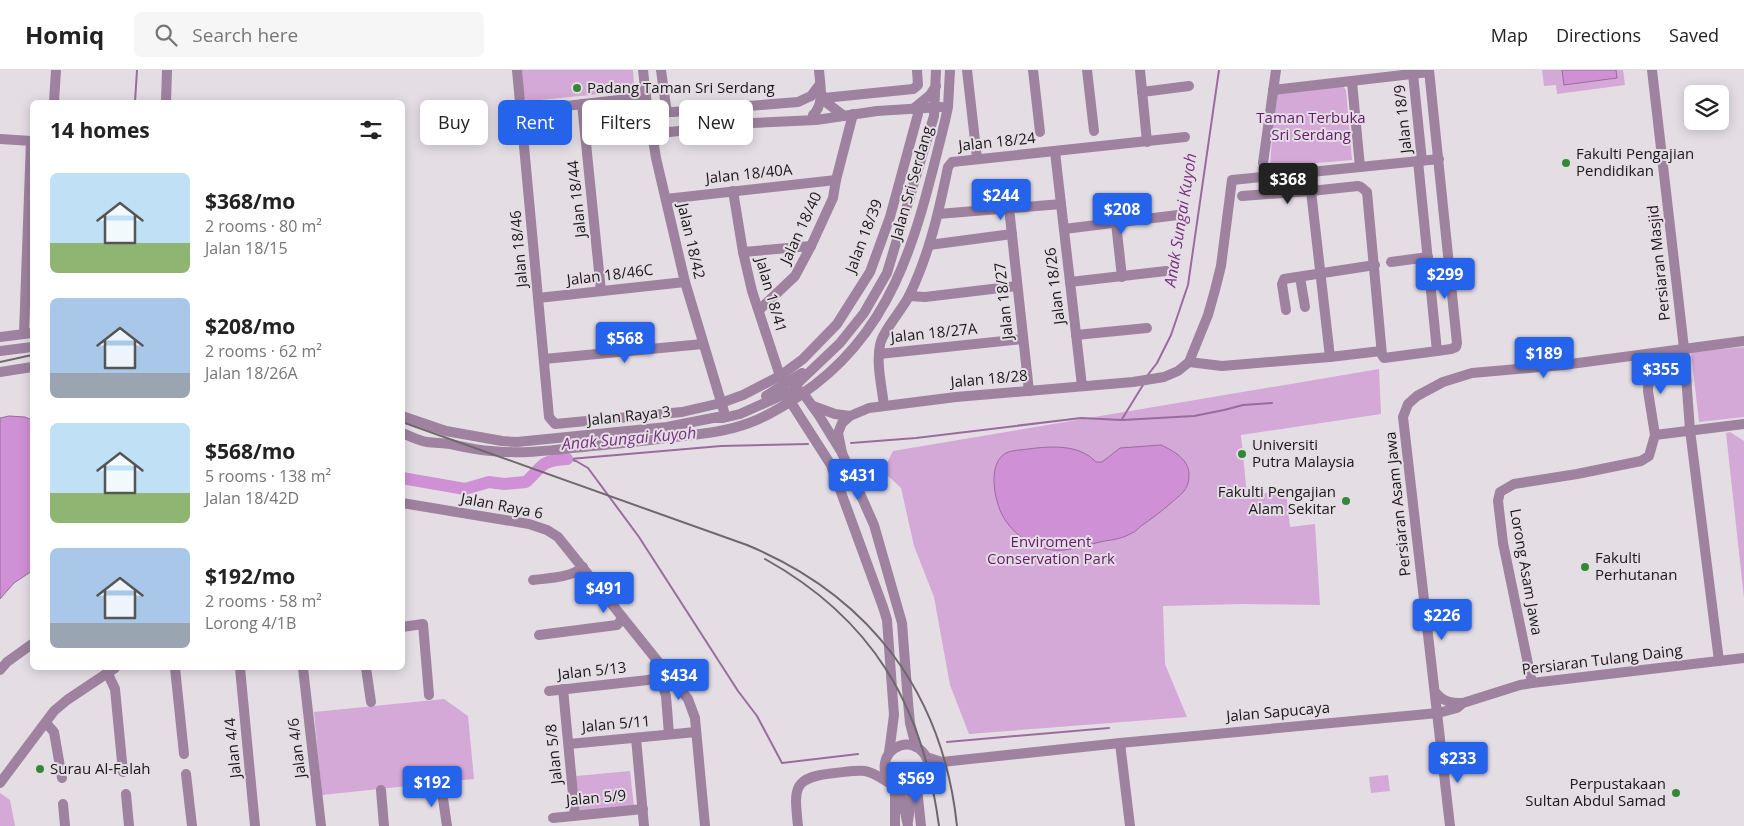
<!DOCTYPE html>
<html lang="en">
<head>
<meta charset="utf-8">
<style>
  body { margin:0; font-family:"Open Sans",sans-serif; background:#f6f6f6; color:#222; height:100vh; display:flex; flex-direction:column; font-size:19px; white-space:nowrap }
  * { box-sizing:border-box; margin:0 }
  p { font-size:16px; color:#767676 }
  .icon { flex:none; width:28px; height:28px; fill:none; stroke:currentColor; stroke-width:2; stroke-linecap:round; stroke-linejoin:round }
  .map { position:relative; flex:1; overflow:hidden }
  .sheet { position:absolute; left:30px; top:30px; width:375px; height:570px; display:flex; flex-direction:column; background:#fff; border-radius:8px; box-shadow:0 2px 12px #0003 }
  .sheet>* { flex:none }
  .banner { position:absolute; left:420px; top:30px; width:475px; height:45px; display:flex; gap:10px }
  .fabs { position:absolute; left:1684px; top:15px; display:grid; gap:10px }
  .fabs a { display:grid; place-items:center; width:45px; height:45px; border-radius:8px; background:#fff; box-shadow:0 2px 12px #0003; font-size:25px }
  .price { position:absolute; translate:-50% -42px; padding:0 11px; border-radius:5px; background:#2563eb; color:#fff; font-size:16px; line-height:32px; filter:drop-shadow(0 1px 2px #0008) }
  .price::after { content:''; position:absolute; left:50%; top:30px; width:15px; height:11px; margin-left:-8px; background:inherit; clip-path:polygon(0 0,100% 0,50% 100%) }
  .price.selected { background:#222; color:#fff }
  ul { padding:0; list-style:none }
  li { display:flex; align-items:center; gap:15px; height:125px; padding:0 20px }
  li span { display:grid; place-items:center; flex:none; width:140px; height:100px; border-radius:8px; color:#555 }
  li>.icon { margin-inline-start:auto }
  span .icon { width:60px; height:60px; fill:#fffc; stroke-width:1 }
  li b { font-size:21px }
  h2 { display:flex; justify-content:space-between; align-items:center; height:60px; padding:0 20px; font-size:21px }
  .pill { padding:0 18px; border-radius:8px; background:#fff; box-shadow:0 2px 12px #0003; font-size:18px; line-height:45px }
  .pill.selected { background:#2563eb; color:#fff }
  header { display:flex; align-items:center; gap:30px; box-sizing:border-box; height:70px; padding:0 25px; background:#fff; border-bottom:1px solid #e0e0e0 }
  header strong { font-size:24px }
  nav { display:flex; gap:28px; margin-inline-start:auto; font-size:18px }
  .search { width:350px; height:45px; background:#f6f6f6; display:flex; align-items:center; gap:12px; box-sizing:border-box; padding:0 18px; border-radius:8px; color:#767676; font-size:19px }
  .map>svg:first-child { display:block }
</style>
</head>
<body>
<header>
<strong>Homiq</strong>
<div class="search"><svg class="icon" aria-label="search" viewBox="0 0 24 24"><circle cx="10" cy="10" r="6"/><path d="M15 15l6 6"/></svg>Search here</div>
<nav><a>Map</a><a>Directions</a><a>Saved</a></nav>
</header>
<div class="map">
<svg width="1744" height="756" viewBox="0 0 1744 756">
  <rect width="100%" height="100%" fill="#e4dee4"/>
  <g fill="#d4a8d7">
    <polygon points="519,0 633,0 634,15 630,21 530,31 522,28"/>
    <polygon points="1542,0 1623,0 1625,15 1557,24 1556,15 1544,16"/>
    <polygon points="1342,15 1346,20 1352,90 1270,97 1275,25 1279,22"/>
    <polygon points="1744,277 1744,347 1699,352 1691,282"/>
    <polygon points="1379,299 1381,344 1241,365 1247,425 1286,421 1290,457 1315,454 1320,535 1243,534 1163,536 1165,594 1187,647 969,664 950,615 934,527 914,476 901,418 883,401 893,381"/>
    <polygon points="1730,362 1744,371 1744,528 1726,363"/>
    <polygon points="444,629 468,646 474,709 322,725 314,642"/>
    <polygon points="630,701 634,737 580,743 576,706"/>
    <polygon points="1388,705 1390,721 1371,723 1369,707"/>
    <polygon points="0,723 10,730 15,756 0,756"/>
  </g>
  <g fill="#d090d5" stroke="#996c9d">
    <polygon points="1562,0 1616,0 1617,8 1564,15"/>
    <polygon points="9,346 25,347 32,350 32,501 14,513 0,529 0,348"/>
    <path d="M1161,375C1174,381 1190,390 1189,406C1189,420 1180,425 1171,433C1161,442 1151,449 1141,456C1138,458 1136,462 1132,463C1118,471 1110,469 1096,473C1085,476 1074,479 1063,480C1037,483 1009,463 1000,440C994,425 988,393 1006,383C1012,380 1021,380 1028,379C1051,376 1079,374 1096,392H1102L1120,378Z"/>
  </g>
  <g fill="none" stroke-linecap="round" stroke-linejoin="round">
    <g stroke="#996c9d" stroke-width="2">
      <polyline points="135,32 137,0"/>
      <polyline points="1147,306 1157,293 1171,265 1188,215 1219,0"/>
      <polyline points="1122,349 1143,315"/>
      <polyline points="851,373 916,368 1081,348 1122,350 1194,346 1224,340 1243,335 1272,333"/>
      <polyline points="567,389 576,391 588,398 639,467 738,621 757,646 782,693 858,684"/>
      <polyline points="570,389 721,376 808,374"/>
      <polyline points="947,672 1109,658"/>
    </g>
    <path stroke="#d090d5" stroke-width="12" d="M402,408L465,419L489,412L504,414L526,412C544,395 540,391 567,389"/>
    <g stroke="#9e829f" stroke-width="10">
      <polyline points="517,0 549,347 555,354 682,342 721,333 743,325 780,306 803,289 837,254 870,202 890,147 918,44"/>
      <polyline points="643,0 646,27 656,88 685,212 725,345"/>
      <polyline points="661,0 666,37 668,42 673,42 798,32 811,26 820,14"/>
      <polyline points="967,0 977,88"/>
      <polyline points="1033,0 1040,62"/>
      <polyline points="1087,0 1094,61"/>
      <polyline points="1140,0 1147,72"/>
      <polyline points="1429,0 1457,273 1456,277 1451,279 1437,281"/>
      <polyline points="1652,0 1684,278 1690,360 1719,591"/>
      <polyline points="1413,4 1422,91"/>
      <polyline points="1352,12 1360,97"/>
      <polyline points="1273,20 1429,2"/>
      <polyline points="1142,22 1189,16"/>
      <polyline points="821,23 827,33 844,46"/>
      <polyline points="824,28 913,19 918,15 917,0"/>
      <polyline points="54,32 56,0"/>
      <polyline points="166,32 167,0"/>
      <polyline points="582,34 601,221"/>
      <polyline points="913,39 930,25 936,16"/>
      <polyline points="521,41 646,27"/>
      <path d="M813,45C825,34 820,14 819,0"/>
      <polyline points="651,64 753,53 816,50 877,41 941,37"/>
      <polyline points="0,69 32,71"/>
      <polyline points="1055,82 1082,316"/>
      <polyline points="1263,93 1276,0"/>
      <polyline points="733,121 743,182 752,221 780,306"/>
      <polyline points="1311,121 1330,287"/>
      <polyline points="1242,126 1311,121 1358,116 1361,117 1367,122 1382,285 1384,288 1437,281 1418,91"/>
      <polyline points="666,129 836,110"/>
      <polyline points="1009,138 1029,321"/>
      <polyline points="938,144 1061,134"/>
      <polyline points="1116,153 1122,207"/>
      <polyline points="1064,159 1178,145"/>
      <polyline points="929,175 1012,164"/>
      <polyline points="743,182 811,176"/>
      <polyline points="1391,192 1428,187"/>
      <polyline points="1300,207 1305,237"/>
      <polyline points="1070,212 1166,201"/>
      <polyline points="909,226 925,227 1017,216"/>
      <polyline points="538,228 685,212"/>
      <polyline points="759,240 795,206 811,176 833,128 836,110 853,44"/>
      <polyline points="1286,240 1282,214 1284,209 1375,195"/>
      <polyline points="24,263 31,71"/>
      <polyline points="1076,265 1147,258"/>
      <polyline points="0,267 32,263"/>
      <polyline points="0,281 32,277"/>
      <polyline points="879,284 1023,269"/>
      <polyline points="544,289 703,274"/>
      <polyline points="1189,292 1222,296 1330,287 1381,281"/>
      <polyline points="0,302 32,297"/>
      <polyline points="766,326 802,303"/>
      <polyline points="813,336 835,344 850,346"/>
      <path d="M884,336C882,317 876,294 880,275C882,262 902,240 909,226C929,185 939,141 948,97L952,92L1185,67"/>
      <polyline points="402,346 446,361 502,371 517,372 667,357 718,347"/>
      <polyline points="713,348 723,348 740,344 787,323 798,320 803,323 818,344 842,383 874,455 902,553 908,632 910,653 916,677"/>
      <path d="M402,363C410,366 419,371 427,372C435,373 443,373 450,374C464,377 477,380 491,381C528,385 567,378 604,375C628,373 651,370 675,367C700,364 725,362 749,353C766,347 784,336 799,326C898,261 918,158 945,51L948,37L950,0"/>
      <polyline points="1655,365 1648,321 1649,300 1657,283"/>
      <polyline points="842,383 838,363 842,353 850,346 869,338 956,327 1133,312 1164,307 1178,301 1189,292 1208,245 1215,220 1221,196 1232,110 1439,89"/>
      <polyline points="402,433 529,454 547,460 558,467 688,629 695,648 705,756"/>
      <path d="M533,510C550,508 570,508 583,497"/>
      <polyline points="402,557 423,554 429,625"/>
      <polyline points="539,565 617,555 623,548"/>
      <polyline points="175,598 184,684"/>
      <polyline points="240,598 255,756"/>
      <polyline points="303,598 321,756"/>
      <polyline points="366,598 371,632"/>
      <polyline points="0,600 7,592 32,574"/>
      <polyline points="107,602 115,619 123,702"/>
      <polyline points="659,605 666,626 669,664"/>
      <polyline points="1532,613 1503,473 1498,431 1500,422 1514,414 1577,404 1641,391 1649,386 1655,365 1744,354"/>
      <polyline points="563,619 575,745"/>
      <polyline points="549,621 648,610 655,608 664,600"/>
      <path d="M1436,623C1444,632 1451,633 1462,633"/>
      <polyline points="46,653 54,662 62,708"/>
      <polyline points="636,668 644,756"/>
      <polyline points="1120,673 1130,756"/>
      <polyline points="569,674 696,662"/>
      <polyline points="889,683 894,645 887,550 883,537 831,395 790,331 793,321 799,312 840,273 864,243 887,203 934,46 936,0"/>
      <polyline points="926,687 942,692 1120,673 1438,643 1457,638 1463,633 1520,615 1532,613 1744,588"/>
      <polyline points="186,704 192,756"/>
      <polyline points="0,713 54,641 67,630 115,598"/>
      <polyline points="441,715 447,756"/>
      <polyline points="917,718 921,756"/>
      <polyline points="900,719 908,756"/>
      <polyline points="381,720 384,756"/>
      <polyline points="126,724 129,756"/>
      <polyline points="63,734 65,756"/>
      <polyline points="553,748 643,739"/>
      <polyline points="908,751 913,719"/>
      <path d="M798,756C794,718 792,707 835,703C845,702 856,700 865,701C885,704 900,731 920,715C924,712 927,708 928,703C930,696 928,690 925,685C909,661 872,682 889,712"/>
      <polyline points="895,756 895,717"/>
      <polyline points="1450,756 1403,347 1408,334 1417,326 1443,312 1472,303 1563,295 1744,271"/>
    </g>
    <g stroke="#6c686c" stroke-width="2">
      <polyline points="0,292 32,285"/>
      <path d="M402,352L747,475C870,526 943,623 957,756"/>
      <path d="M765,489C873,549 923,636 939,756"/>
    </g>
  </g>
  <g fill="#328837" stroke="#e4dee4" stroke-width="2">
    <circle cx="577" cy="18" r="5"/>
    <circle cx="1566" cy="93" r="5"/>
    <circle cx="1242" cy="384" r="5"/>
    <circle cx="1346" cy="431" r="5"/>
    <circle cx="1585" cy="497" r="5"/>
    <circle cx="40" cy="699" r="5"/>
    <circle cx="1676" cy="723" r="5"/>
  </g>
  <g text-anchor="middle" stroke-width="4" stroke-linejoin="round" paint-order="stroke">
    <g font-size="15" fill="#191719" stroke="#e4dee4" text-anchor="start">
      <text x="587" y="23">Padang Taman Sri Serdang</text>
      <text x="1576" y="89">Fakulti Pengajian<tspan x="1576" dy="17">Pendidikan</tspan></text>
      <text x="1252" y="380">Universiti<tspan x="1252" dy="17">Putra Malaysia</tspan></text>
      <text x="1336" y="427" text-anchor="end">Fakulti Pengajian<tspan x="1336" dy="17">Alam Sekitar</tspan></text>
      <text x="1595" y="493">Fakulti<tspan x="1595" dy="17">Perhutanan</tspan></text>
      <text x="50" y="704">Surau Al-Falah</text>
      <text x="1666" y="719" text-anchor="end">Perpustakaan<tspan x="1666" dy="17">Sultan Abdul Samad</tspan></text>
    </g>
    <g font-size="15" fill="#65186c" stroke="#e4dee4">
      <text x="1311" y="53">Taman Terbuka<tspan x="1311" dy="17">Sri Serdang</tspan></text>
      <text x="1051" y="477">Enviroment<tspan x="1051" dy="17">Conservation Park</tspan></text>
    </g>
    <g font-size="15" fill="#191719" stroke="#e4dee4">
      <text transform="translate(1403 49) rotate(-96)" y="5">Jalan 18/9</text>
      <text transform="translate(997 72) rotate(-6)" y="5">Jalan 18/24</text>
      <text transform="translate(749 104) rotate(-6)" y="5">Jalan 18/40A</text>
      <text transform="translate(912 113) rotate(-74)" y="5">Jalan Sri Serdang</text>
      <text transform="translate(577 129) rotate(-96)" y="5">Jalan 18/44</text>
      <text transform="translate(801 158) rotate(-65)" y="5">Jalan 18/40</text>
      <text transform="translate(864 166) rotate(-69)" y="5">Jalan 18/39</text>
      <text transform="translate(691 171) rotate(77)" y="5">Jalan 18/42</text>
      <text transform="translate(519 179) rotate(-95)" y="5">Jalan 18/46</text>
      <text transform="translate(1659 193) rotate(-96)" y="5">Persiaran Masjid</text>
      <text transform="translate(610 205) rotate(-7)" y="5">Jalan 18/46C</text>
      <text transform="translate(1055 216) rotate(-97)" y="5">Jalan 18/26</text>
      <text transform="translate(771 225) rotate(74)" y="5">Jalan 18/41</text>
      <text transform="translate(1004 231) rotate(-96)" y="5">Jalan 18/27</text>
      <text transform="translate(934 263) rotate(-6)" y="5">Jalan 18/27A</text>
      <text transform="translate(989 309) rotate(-5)" y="5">Jalan 18/28</text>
      <text transform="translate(629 346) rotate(-6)" y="5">Jalan Raya 3</text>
      <text transform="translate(1398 434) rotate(-96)" y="5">Persiaran Asam Jawa</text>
      <text transform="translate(502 436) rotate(11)" y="5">Jalan Raya 6</text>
      <text transform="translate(1526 502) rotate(80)" y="5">Lorong Asam Jawa</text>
      <text transform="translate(1602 590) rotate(-7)" y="5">Persiaran Tulang Daing</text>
      <text transform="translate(592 601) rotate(-6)" y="5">Jalan 5/13</text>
      <text transform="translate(1278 642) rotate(-5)" y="5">Jalan Sapucaya</text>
      <text transform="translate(616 654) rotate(-5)" y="5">Jalan 5/11</text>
      <text transform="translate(233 678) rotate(-96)" y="5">Jalan 4/4</text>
      <text transform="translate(297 678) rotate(-97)" y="5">Jalan 4/6</text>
      <text transform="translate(554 684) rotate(-96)" y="5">Jalan 5/8</text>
      <text transform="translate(596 728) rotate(-5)" y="5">Jalan 5/9</text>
    </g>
    <g font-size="16" font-style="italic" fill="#792e80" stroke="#e4dee4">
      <text transform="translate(1180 150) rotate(-81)" y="6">Anak Sungai Kuyoh</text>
      <text transform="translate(629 368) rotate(-5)" y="6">Anak Sungai Kuyoh</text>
    </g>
  </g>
</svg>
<div class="fabs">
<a><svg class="icon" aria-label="layers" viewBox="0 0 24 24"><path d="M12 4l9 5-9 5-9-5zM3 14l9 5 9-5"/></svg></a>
</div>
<b class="price selected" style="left:1288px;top:135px">$368</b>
<b class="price" style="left:1001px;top:151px">$244</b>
<b class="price" style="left:1122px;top:165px">$208</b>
<b class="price" style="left:1445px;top:230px">$299</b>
<b class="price" style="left:625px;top:294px">$568</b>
<b class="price" style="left:1544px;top:309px">$189</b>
<b class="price" style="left:1661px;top:325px">$355</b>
<b class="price" style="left:858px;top:431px">$431</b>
<b class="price" style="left:604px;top:544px">$491</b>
<b class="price" style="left:1442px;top:571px">$226</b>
<b class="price" style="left:679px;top:631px">$434</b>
<b class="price" style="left:1458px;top:714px">$233</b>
<b class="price" style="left:916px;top:734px">$569</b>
<b class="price" style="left:432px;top:738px">$192</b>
<div class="banner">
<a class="pill">Buy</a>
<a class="pill selected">Rent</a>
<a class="pill">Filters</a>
<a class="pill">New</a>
</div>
<section class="sheet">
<h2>14 homes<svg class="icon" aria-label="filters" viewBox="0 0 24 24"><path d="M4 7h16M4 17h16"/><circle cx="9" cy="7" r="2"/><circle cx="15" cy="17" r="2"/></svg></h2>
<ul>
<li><span style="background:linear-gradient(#bfe0f5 70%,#8fb573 0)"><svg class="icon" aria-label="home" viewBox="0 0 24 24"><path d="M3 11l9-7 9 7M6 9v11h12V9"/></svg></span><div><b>$368/mo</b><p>2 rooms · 80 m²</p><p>Jalan 18/15</p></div></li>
<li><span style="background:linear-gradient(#a9c7e8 75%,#9aa5b1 0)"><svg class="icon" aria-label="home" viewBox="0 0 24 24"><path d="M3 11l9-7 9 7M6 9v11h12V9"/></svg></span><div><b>$208/mo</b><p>2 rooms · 62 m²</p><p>Jalan 18/26A</p></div></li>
<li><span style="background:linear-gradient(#bfe0f5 70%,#8fb573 0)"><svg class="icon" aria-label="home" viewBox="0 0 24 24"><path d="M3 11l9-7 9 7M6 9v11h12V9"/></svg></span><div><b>$568/mo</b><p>5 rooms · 138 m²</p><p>Jalan 18/42D</p></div></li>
<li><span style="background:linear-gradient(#a9c7e8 75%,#9aa5b1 0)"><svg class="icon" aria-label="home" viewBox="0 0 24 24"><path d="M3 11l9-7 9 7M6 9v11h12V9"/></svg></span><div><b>$192/mo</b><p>2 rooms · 58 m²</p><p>Lorong 4/1B</p></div></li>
</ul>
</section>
</div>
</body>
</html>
